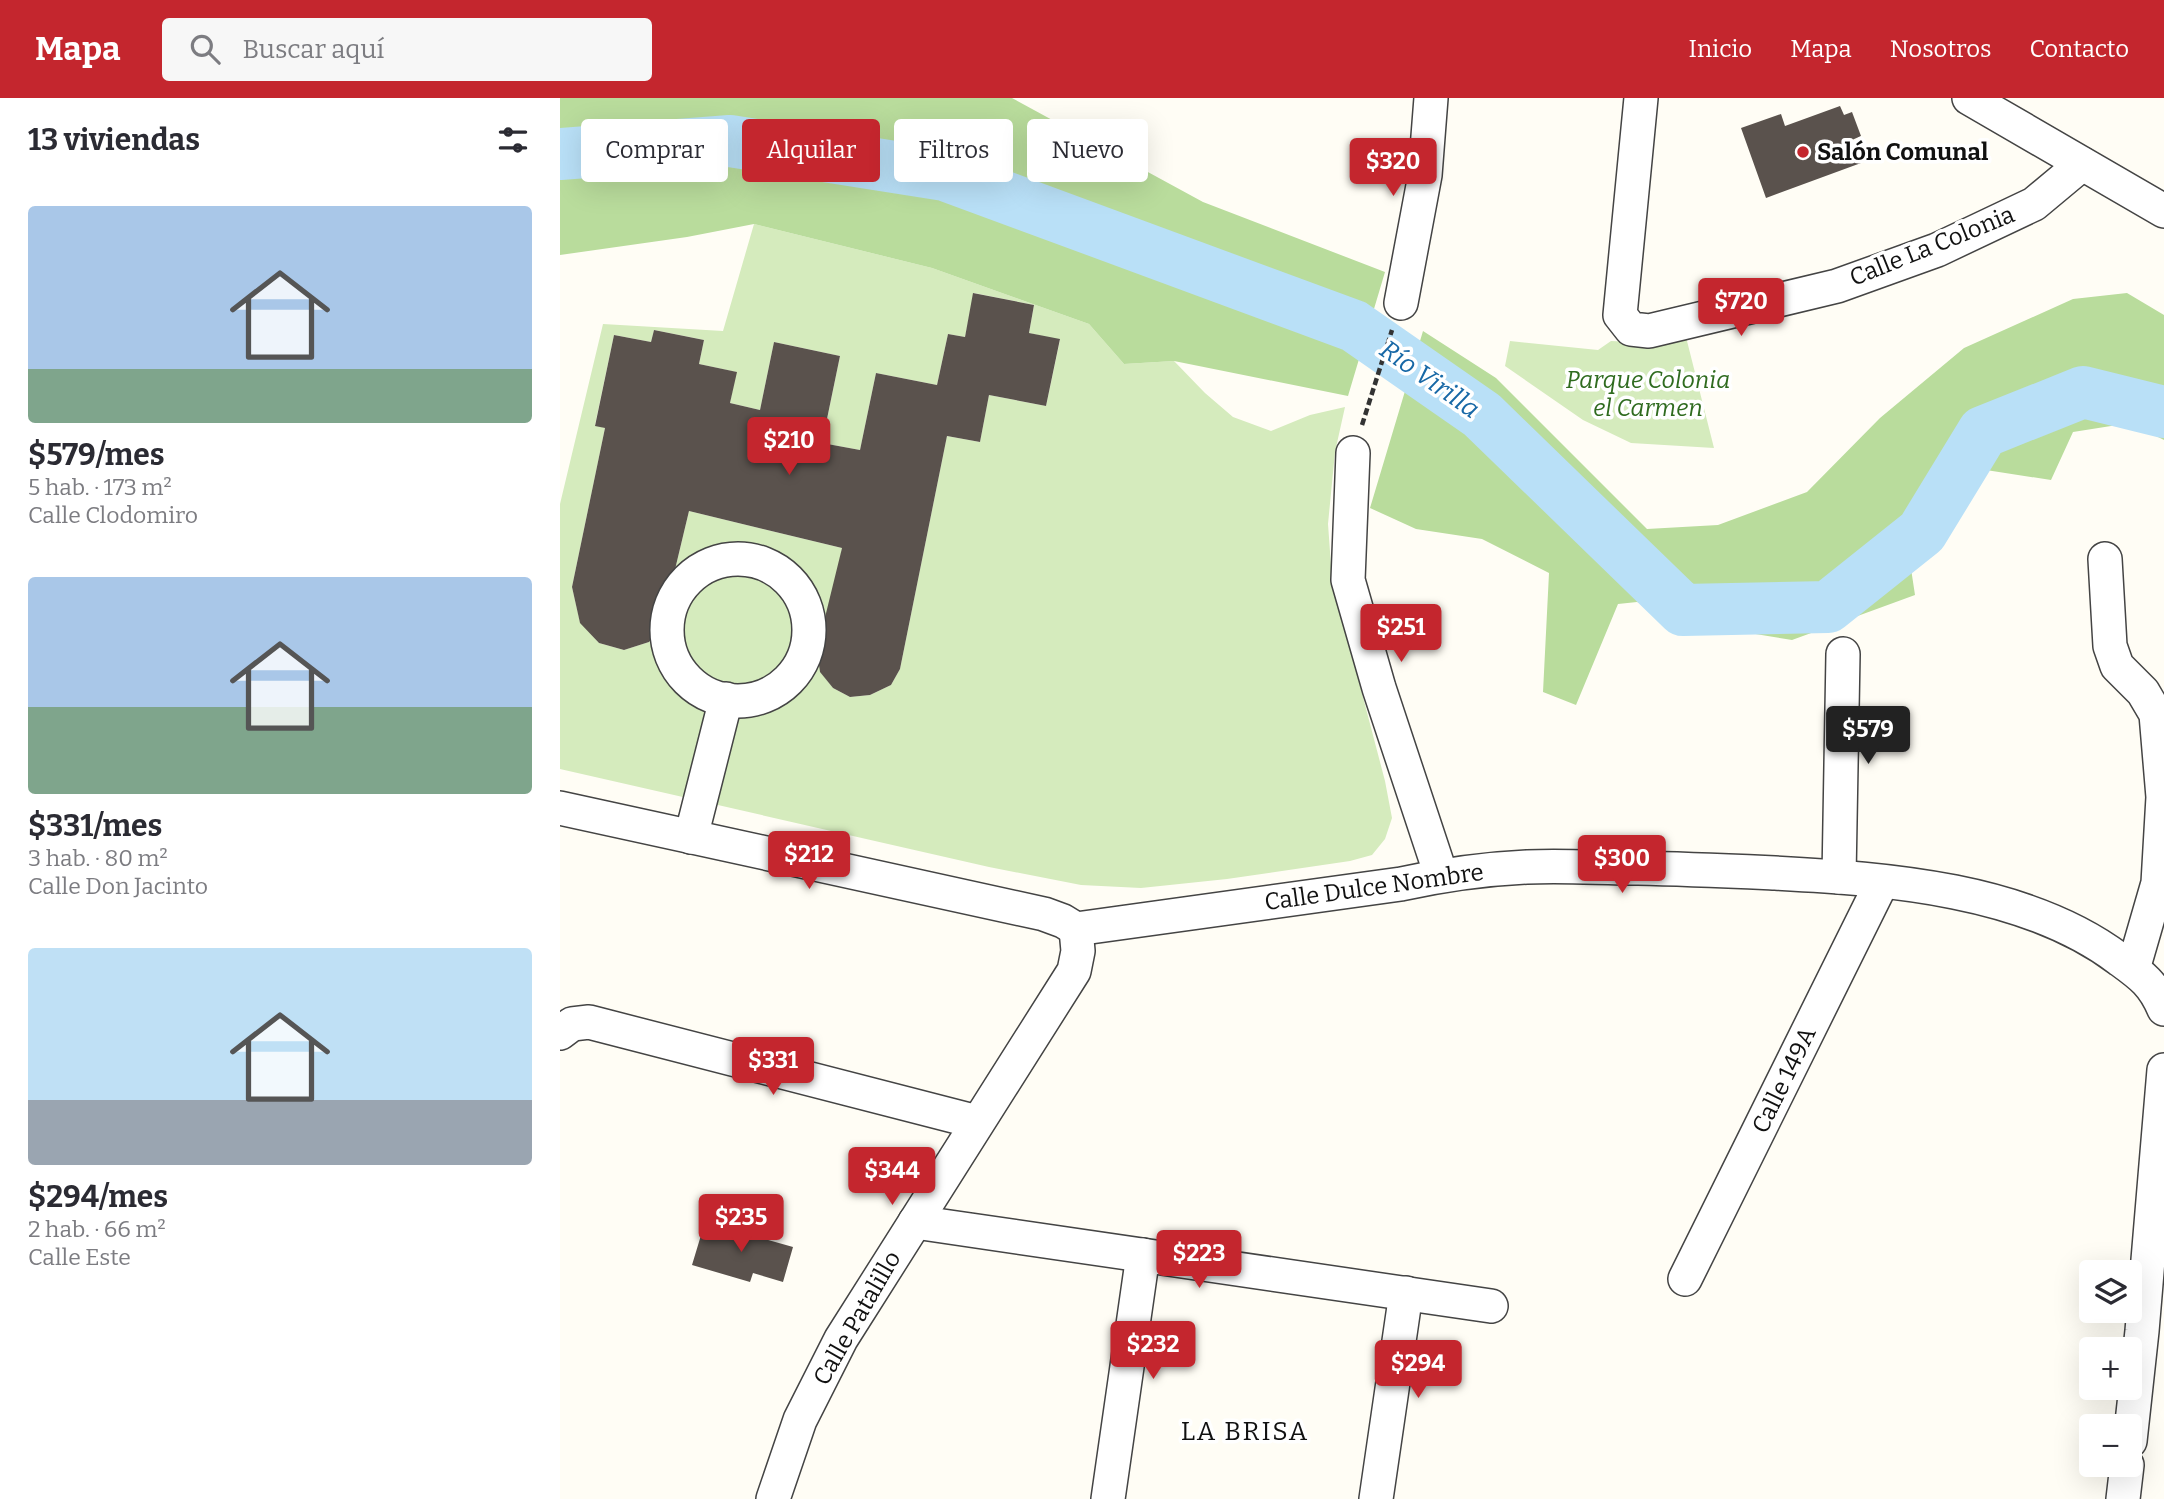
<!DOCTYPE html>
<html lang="es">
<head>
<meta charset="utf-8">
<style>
  body { margin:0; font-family:Bitter,serif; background:#f7f7f7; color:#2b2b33; height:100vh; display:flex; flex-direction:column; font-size:26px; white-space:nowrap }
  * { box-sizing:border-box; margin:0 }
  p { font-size:23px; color:#7c7c81 }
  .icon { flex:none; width:38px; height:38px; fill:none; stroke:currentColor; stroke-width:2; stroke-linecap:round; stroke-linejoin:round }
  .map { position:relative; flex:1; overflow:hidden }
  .drawer { display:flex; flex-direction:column; background:#fff; width:560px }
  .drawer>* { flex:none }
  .banner { position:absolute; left:21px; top:21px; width:665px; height:63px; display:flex; gap:14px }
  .tools { position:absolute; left:1519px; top:1162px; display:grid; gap:14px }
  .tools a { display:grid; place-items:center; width:63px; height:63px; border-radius:7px; background:#fff; box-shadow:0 7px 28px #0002; font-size:35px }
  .price { position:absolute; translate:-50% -60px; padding:0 16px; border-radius:7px; background:#c4262e; color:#fff; font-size:23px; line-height:46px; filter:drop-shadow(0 2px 4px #0008) }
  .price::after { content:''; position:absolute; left:50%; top:42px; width:21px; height:16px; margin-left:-10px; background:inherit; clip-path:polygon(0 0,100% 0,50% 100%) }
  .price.current { background:#222; color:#fff }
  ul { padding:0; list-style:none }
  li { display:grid; align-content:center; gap:14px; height:371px; padding:0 28px }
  li span { display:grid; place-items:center; height:217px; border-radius:7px; color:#555 }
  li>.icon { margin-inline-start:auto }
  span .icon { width:126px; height:126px; fill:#fffc; stroke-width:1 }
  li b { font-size:30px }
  h2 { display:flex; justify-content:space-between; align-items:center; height:84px; padding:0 28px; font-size:30px }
  .pill { padding:0 24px; border-radius:7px; background:#fff; box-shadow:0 7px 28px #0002; font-size:24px; line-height:63px }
  .pill.current { background:#c4262e; color:#fff }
  header { display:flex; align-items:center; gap:42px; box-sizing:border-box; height:98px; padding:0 35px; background:#c4262e; color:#fff }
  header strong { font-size:33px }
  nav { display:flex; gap:38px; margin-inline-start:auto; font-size:24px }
  .search { width:490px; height:63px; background:#f7f7f7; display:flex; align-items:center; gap:18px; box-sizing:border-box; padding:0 24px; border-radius:7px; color:#7c7c81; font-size:26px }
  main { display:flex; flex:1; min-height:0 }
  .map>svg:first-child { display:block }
</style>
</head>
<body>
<header>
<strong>Mapa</strong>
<div class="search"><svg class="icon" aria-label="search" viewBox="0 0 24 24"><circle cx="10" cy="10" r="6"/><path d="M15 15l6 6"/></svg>Buscar aquí</div>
<nav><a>Inicio</a><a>Mapa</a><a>Nosotros</a><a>Contacto</a></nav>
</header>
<main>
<section class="drawer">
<h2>13 viviendas<svg class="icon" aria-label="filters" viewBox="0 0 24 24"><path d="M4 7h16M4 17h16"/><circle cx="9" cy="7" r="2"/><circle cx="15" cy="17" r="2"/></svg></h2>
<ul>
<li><span style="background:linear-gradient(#a9c7e8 75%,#7fa58c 0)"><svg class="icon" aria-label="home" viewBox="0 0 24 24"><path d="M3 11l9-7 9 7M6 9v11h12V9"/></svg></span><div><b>$579/mes</b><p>5 hab. · 173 m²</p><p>Calle Clodomiro</p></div></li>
<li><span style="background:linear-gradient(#a9c7e8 60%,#7fa58c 0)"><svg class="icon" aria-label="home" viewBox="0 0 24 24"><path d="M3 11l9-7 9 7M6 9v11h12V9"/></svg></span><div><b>$331/mes</b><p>3 hab. · 80 m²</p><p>Calle Don Jacinto</p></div></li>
<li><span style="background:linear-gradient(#bfe0f5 70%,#9aa5b1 0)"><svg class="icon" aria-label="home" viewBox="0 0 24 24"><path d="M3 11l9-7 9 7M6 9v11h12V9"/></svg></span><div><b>$294/mes</b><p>2 hab. · 66 m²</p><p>Calle Este</p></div></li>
</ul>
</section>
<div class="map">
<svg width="1604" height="1401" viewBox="0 0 1604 1401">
  <rect width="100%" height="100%" fill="#fffdf5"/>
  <g fill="#d5ebbd" fill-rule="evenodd">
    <path d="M194,126L372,170L529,226L564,266L614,263L645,295L673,319L711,333L750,317L785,309L775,354L768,426L772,481L825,683L832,720L825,741L812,757L790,763L667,781L581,790L521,787L429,769L0,671V406L43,226L163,233ZM414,195L474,207L469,235L500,242L486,308L429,297L420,344L387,338L340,571L331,587L310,597L290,599L273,590L260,573L282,450L129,413L101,530L89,544L64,552L39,545L20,524L12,489L45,330L35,327L54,237L91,244L94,232L144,242L139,266L176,274L170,305L200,312L214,244L280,258L262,345L300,352L316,275L377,287L388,236L405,239Z"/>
    <polygon points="1126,239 1154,350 1071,345 1023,322 945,268 950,243 1038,252 1051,243 1098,245"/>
  </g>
  <g fill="#b9dc9c">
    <polygon points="0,0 452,0 643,104 825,174 788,298 614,263 564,266 529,226 372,170 194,126 127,139 0,157"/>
    <polygon points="1567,195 1604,217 1604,342 1570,325 1513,334 1491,382 1426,372 1387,407 1345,431 1355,497 1232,542 1165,531 1077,504 1058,506 1016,607 983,594 989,475 922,441 856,431 810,410 863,233 936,280 1087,431 1158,427 1247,394 1320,320 1404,250 1513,201"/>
  </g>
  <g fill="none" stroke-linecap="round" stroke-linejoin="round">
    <polyline stroke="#b9e0f7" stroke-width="52" points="0,56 170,43 385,77 794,228 922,317 1123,512 1268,509 1362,434 1423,334 1523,294 1604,314"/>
  </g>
  <g fill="#5a524d">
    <polygon points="1280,8 1284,17 1292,14 1301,38 1292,42 1301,65 1206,100 1181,30 1221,16 1225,28"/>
    <polygon points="413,195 474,207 469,235 500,241 486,308 429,297 420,344 387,338 340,571 331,587 310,597 290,599 273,590 260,574 257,552 282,450 129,413 101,530 89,544 64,552 39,545 20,525 12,489 45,330 35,328 54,237 91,244 94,232 144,242 139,266 177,274 170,305 200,312 214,244 280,258 262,345 300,352 316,275 377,287 388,236 405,239"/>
    <polygon points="145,1124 233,1149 223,1184 193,1175 190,1184 132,1167"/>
  </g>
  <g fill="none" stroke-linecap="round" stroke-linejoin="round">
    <defs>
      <g id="minor">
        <polyline points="1081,0 1060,217 1071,231 1089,233 1277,188 1377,152 1474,106 1522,66"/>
        <polyline points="1409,0 1604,113"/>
        <polyline points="841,205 865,77 871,0"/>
        <polyline points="793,355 788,482 819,590 881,777"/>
        <polyline points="1545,461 1550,548 1557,568 1583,594 1596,616 1603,699 1598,785 1576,861"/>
        <circle cx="178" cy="532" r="71"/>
        <path d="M0,710L484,816L503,823L516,831L841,786C882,777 924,771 967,769C1003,767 1041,770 1078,770C1124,771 1169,773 1215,775C1328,781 1466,791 1559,861C1581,877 1593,885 1604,911"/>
        <polyline points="131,739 166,601"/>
        <polyline points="1279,779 1283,556"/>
        <polyline points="0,935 12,926 29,924 417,1024"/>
        <polyline points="355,1124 931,1208"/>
        <polyline points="1125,1181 1322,784"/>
        <polyline points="1570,1343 1582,1233 1604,972"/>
        <polyline points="213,1401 240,1322 281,1241 514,873 518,853 516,831"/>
        <polyline points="548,1401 583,1157"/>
        <polyline points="816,1401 846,1195"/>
        <polyline points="1563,1401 1567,1367"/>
      </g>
    </defs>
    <use href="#minor" stroke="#444" stroke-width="36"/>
    <polyline stroke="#333" stroke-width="4.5" stroke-dasharray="7 3.5" stroke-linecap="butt" points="802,327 832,232"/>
    <use href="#minor" stroke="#fff" stroke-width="33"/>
  </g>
  <circle fill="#c4262e" stroke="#fff" stroke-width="2.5" cx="1243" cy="54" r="7"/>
  <g text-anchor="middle" stroke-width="7" stroke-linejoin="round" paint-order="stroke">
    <g font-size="24" font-weight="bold" fill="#111" stroke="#fff" text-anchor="start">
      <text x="1257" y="62">Salón Comunal</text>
    </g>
    <g font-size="24" fill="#111" stroke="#fff">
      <text transform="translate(1372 148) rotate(-22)" y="8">Calle La Colonia</text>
      <text transform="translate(814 789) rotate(-8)" y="8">Calle Dulce Nombre</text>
      <text transform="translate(1224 982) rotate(-64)" y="8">Calle 149A</text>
      <text transform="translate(297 1220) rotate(-60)" y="8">Calle Patalillo</text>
    </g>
    <g font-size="24" font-style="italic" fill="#2f6b1f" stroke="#fff">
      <text x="1088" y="290">Parque Colonia<tspan x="1088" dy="28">el Carmen</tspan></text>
    </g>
    <g font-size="26" font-style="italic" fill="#1768a6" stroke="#fff">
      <text transform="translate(870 281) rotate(35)" y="9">Río Virilla</text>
    </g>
    <g font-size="26" letter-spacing="2" fill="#111" stroke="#fff">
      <text x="685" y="1342">LA BRISA</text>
    </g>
  </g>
</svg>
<div class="tools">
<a><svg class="icon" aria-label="layers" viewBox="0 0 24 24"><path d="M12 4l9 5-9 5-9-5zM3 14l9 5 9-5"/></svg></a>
<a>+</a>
<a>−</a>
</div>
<b class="price" style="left:833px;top:100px">$320</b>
<b class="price" style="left:1181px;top:240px">$720</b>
<b class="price" style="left:229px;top:379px">$210</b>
<b class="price" style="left:841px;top:566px">$251</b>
<b class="price current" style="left:1308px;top:668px">$579</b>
<b class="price" style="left:249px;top:793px">$212</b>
<b class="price" style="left:1062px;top:797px">$300</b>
<b class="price" style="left:213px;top:999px">$331</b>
<b class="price" style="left:332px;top:1109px">$344</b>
<b class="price" style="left:181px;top:1156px">$235</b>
<b class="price" style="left:639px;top:1192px">$223</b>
<b class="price" style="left:593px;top:1283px">$232</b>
<b class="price" style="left:858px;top:1302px">$294</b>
<div class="banner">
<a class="pill">Comprar</a>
<a class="pill current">Alquilar</a>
<a class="pill">Filtros</a>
<a class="pill">Nuevo</a>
</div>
</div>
</main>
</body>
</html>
